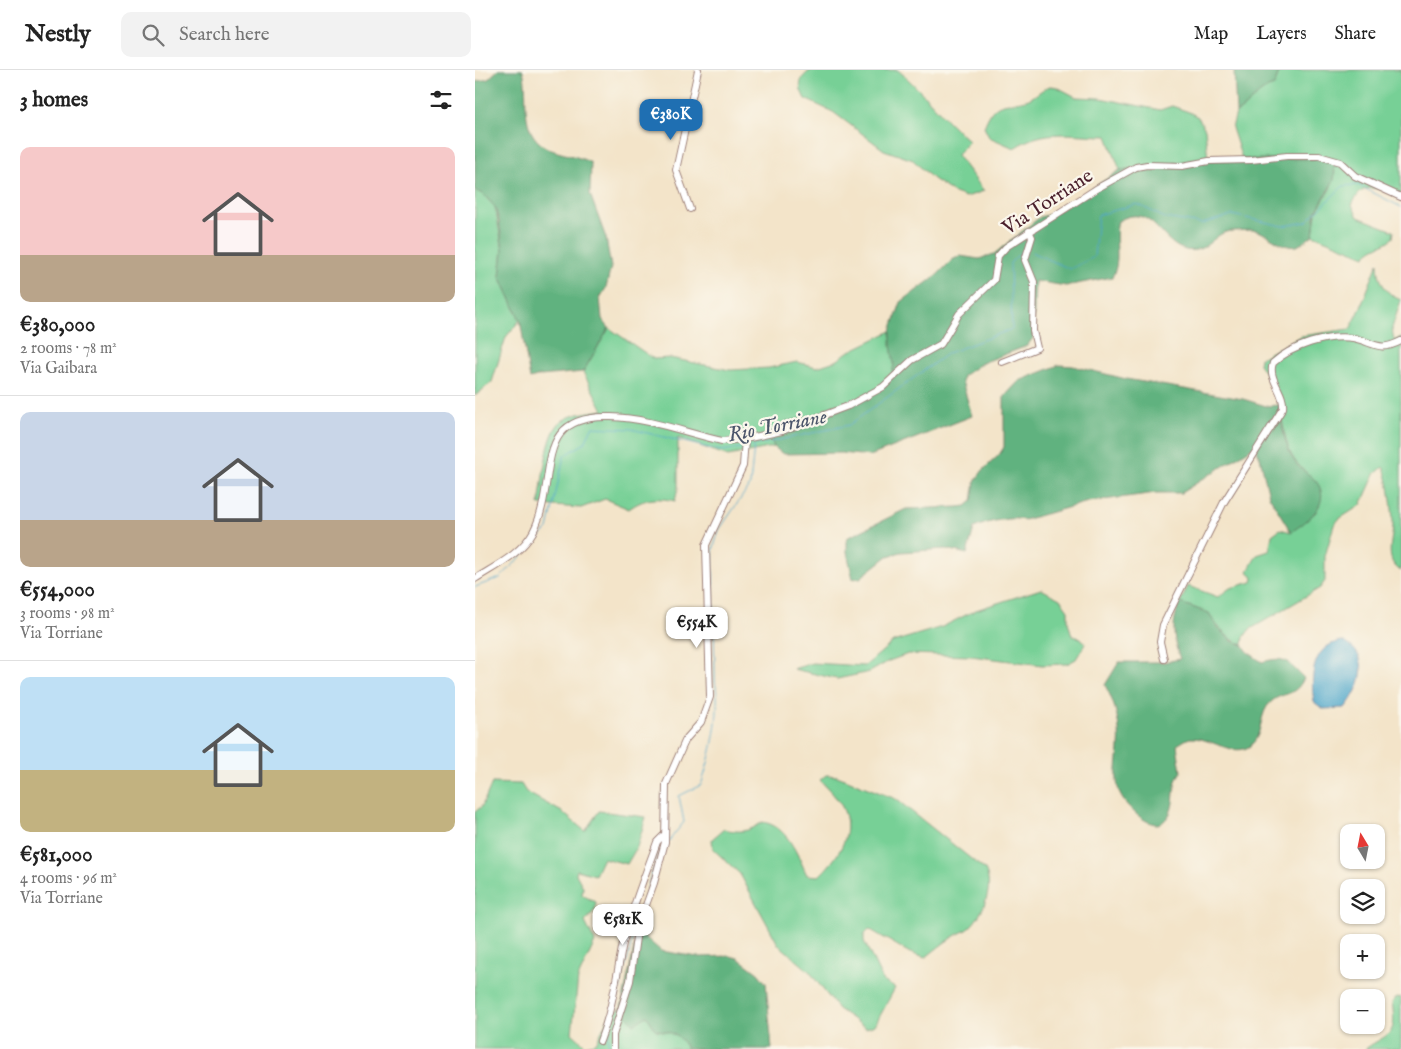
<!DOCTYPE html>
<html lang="en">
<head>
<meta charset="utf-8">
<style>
  body { margin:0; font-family:"IM FELL English",serif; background:#f2f2f2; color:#222; height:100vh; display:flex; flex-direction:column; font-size:19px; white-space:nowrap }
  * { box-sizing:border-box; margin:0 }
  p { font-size:16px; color:#767676 }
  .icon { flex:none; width:28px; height:28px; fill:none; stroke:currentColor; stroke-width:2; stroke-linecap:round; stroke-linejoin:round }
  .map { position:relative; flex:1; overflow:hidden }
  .details { display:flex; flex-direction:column; background:#fff; width:475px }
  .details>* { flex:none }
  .needle { width:32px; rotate:350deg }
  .fabs { position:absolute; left:865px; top:754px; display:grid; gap:10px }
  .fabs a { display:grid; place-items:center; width:45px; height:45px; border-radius:10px; background:#fff; box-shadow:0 1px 4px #0004; font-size:25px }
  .price { position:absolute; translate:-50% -42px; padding:0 11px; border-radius:10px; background:#fff; color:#222; font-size:16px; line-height:32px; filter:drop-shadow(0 1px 2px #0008) }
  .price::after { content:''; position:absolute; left:50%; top:30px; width:15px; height:11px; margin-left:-8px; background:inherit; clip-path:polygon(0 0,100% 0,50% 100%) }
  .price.current { background:#1f6fb2; color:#fff }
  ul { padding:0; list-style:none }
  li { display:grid; align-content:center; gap:10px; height:265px; padding:0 20px }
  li+li { border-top:1px solid #e0e0e0 }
  li span { display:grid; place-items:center; height:155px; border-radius:10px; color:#555 }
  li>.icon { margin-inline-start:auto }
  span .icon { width:90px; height:90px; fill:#fffc; stroke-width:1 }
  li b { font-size:21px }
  h2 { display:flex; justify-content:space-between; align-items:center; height:60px; padding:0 20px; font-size:21px }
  header { display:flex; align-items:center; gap:30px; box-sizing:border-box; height:70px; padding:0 25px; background:#fff; border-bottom:1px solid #e0e0e0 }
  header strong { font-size:24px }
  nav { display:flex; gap:28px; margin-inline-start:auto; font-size:18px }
  .search { width:350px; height:45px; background:#f2f2f2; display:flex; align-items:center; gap:12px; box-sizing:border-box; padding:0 18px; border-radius:10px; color:#767676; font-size:19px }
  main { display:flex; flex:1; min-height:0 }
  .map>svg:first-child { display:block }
</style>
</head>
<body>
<header>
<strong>Nestly</strong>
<div class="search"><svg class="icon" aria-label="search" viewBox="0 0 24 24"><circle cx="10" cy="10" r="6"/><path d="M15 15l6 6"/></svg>Search here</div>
<nav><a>Map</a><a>Layers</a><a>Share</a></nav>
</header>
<main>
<section class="details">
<h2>3 homes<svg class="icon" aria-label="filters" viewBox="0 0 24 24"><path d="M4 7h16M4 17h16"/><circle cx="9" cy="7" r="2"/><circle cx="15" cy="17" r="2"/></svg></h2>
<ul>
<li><span style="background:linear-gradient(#f6c9c9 70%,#b9a48a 0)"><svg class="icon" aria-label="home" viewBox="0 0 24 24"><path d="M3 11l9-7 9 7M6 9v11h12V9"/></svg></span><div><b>€380,000</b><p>2 rooms · 78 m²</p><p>Via Gaibara</p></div></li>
<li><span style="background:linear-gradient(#c9d6e8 70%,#b9a48a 0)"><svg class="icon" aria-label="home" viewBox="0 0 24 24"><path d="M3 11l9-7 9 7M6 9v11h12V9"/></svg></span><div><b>€554,000</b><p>3 rooms · 98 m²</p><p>Via Torriane</p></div></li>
<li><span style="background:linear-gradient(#bfe0f5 60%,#c2b280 0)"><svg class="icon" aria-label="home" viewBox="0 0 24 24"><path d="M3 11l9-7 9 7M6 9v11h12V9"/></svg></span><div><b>€581,000</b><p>4 rooms · 96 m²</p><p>Via Torriane</p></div></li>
</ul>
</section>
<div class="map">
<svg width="926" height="979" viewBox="0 0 926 979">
  <rect width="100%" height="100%" fill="#fbf7ec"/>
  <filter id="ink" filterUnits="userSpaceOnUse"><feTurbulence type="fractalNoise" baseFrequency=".02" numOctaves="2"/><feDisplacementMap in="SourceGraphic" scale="10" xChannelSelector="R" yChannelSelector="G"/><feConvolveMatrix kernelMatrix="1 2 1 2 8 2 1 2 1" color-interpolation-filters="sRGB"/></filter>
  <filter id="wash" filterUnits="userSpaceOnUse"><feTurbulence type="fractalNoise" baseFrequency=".0096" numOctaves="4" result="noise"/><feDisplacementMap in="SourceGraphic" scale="20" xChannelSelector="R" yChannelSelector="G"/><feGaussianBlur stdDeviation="1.12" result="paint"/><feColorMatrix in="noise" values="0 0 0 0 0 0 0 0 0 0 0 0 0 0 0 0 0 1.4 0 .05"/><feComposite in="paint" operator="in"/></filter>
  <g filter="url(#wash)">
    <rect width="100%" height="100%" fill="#f3e4c9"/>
    <g fill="#77d096" stroke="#607860">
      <path d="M336,0H423C449,22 468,49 494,71L482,85L509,121L491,127L479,123L458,109L438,90L409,80L358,42L330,29C323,16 323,9 336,0Z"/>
      <path d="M805,0H926V128C905,119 889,108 877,135L883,147L919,161L918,168C909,176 898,176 890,186L838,165L841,142L855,119L860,102L767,89L757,58L761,43C776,35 782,20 799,16Z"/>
      <path d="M575,16L582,17L601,27L625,28L685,40L697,36L714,42L723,47L730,59L733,89L645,100L632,66C597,66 571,57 539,78L514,67L509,57C520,29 526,36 551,30C559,28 566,19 575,16Z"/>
      <polygon points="0,120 9,125 20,137 28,180 25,206 45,250 31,267 17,312 0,326"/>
      <path d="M903,193C903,210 910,224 926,230L917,258L919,271L926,267V501C908,490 918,471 918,454C918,443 914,406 908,397L900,404L886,435L864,449L859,455L850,486V511L845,518L774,560L769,567L768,575C752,569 743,558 734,543L705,533L713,516L743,527L755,518L777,512L778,508L773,501L782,485L794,481L797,465L805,459L816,462L841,442L840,410C833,404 825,398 820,391C809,376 809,353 804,336C800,321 793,306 784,294L785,288L826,266L875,259L883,244Z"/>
      <path d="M134,258L179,289L195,288L255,300L294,298L322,292L342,297L363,290L371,283L416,261C416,275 422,291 417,303C408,326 321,358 296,369L299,377L253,386L203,368V418L200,431C182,427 169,428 154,439L130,429L106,438L64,435C67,416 71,361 87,351C98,343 115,342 128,340L108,302Z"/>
      <polygon points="566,519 585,529 593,540 593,552 597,566 606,568 610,574 601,589 592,594 567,595 496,586 433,584 414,591 395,602 362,609 318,599 337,593 390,596 418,572 467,557 501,540"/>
      <path d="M351,705L362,706L421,729L510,800C519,817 509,843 495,857C491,861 484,863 478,867C468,873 459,881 450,888L435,883L394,859L389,864V871L408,911L420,918L400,955L391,958L363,939L334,901L303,874L265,804L238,779L237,769L249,759C264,763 275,762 287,752C312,755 322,784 332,805L344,806C361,790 379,766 369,741C365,730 353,719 345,710Z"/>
      <path d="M17,713L46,714L51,722L87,742L110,761L124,741L171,747L162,777L152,794L128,788L120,805L102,800L101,804L108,817L107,825L121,832L120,840L110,852L120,872L103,908L97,963L110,975L121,973L134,946L146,938L172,946L181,960C195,961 206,965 212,979H0V742L7,736Z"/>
      <path d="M926,927V979H890C916,961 922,967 917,932L922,928Z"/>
    </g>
    <g fill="#61b27f" stroke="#566855">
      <path d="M23,0H48C55,27 42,61 72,78C86,85 103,85 116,93L115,124L131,168L136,197L131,218L125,228L127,249L134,258L108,302L65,306L55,309L45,250L25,206L28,180L24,151L20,137L9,125L0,120V12L13,9Z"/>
      <path d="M759,0H805L799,16C782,20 776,35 761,43Z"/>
      <path d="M733,89H856L860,94L859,110L841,142L838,165C834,168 827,174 822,176C806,180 791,159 775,160C768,161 755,160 748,163C735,170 729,183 711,180C684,174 678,131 643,151C638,169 647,191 637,207L591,216L560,211L558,268L552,276L507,293L488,306L487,311L497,346L395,386L366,383L308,384L299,377L296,370L304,357L311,352L364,339L407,316L417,304L419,294L416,276V261L426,232L462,205L477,190L485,186L504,189L519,184L565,147L580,143L645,100Z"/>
      <path d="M584,295L598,296L651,309L768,329L791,336L804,335C806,351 810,378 820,392C825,399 834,404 840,410C859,432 833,451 816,462L794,426L785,387L780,376L706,423H681L613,432L549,450C536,446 511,452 499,458L492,484L471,479L426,482L413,486L385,508L378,509L372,482V468L431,439L483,437L491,436L497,431L500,411L508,400L524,385L529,377V327L544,311Z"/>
      <path d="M705,533L734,543L742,557L757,571L768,575L774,583L787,592C812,585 812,592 829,608C820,628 808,621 796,632C783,643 789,665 775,676C759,688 735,667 716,668C712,668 706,673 702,675L706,702C694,716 704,738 689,751C677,763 649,735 645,724C639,709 643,694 644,678C646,656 641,635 630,615L644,592H689L705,589C698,570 696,552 705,533Z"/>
      <path d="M163,861L186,881L223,887L255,886L263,888L283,903L291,913L297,979H212C206,965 195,961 181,960L172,946L159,954L146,938Z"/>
    </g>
    <path fill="#4ca5c9" stroke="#4b627a" d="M867,571C898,585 887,617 870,638L848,639L839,632C835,607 837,575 867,571Z"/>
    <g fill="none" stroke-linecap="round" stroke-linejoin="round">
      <g stroke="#4ca5c9" stroke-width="1">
        <polyline points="557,182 595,199 619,187 623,145 662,134 690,148 727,154 757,145 808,156 831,152 868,116 883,115 926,137"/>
        <polyline points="272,377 374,355 473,283 537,259 535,193 546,182 549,182"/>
        <polyline points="0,517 25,508 73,459 89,386 110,373 117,357 156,359 246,381 266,378"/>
        <path d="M193,772L209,752L204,726L226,715C236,687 247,641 240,612L238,480L244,460L275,415L279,377"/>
        <polyline points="163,849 185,777"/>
        <polyline points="134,979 133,966 159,863"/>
      </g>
    </g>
  </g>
  <g filter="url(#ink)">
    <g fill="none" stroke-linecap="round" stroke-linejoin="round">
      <defs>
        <g id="minor">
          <polyline points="215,139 201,100 223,0"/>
          <polyline points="527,292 562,278 558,261 559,212 550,190 557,167 554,161"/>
          <path d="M0,509C20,496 46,484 58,462C85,410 54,344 136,347C174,348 211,363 247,371L270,369L307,361L373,336L408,317L437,290L466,274L484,244L519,210L523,186L531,177L621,119L661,97L672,95L707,96L734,91L776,90L812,86H844L865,92L880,106L926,127"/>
          <path d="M689,589L685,572L688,555L749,432L808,338C810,322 792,309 798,293C816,276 853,264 878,268C899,272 903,283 926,271"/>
          <path d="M125,971C137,940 141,909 147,878C155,841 170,806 182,772L188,766"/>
          <polyline points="138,979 138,965 155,911 162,860 179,813 190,772 191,714 211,669 226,652 235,627 231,475 268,396 270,369"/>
        </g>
      </defs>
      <use href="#minor" stroke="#9e827a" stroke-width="8"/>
      <use href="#minor" stroke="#fff" stroke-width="6"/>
    </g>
  </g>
  <g text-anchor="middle" stroke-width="4.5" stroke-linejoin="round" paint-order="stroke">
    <g font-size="20" fill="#4a1f2b" stroke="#fbf7ec">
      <text transform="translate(572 131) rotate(-33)" y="7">Via Torriane</text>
    </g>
    <g font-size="21" font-style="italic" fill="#4b556a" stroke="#fbf7ec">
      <text transform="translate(302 355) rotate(-11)" y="7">Rio Torriane</text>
    </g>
  </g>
</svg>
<div class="fabs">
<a><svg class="needle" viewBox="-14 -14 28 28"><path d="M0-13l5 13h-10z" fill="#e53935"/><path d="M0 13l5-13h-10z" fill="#767676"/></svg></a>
<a><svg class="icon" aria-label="layers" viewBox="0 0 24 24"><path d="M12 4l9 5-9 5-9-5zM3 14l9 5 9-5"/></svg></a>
<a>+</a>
<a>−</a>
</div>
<b class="price current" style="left:196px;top:71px">€380K</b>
<b class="price" style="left:222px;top:579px">€554K</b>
<b class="price" style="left:148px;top:876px">€581K</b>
</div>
</main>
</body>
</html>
